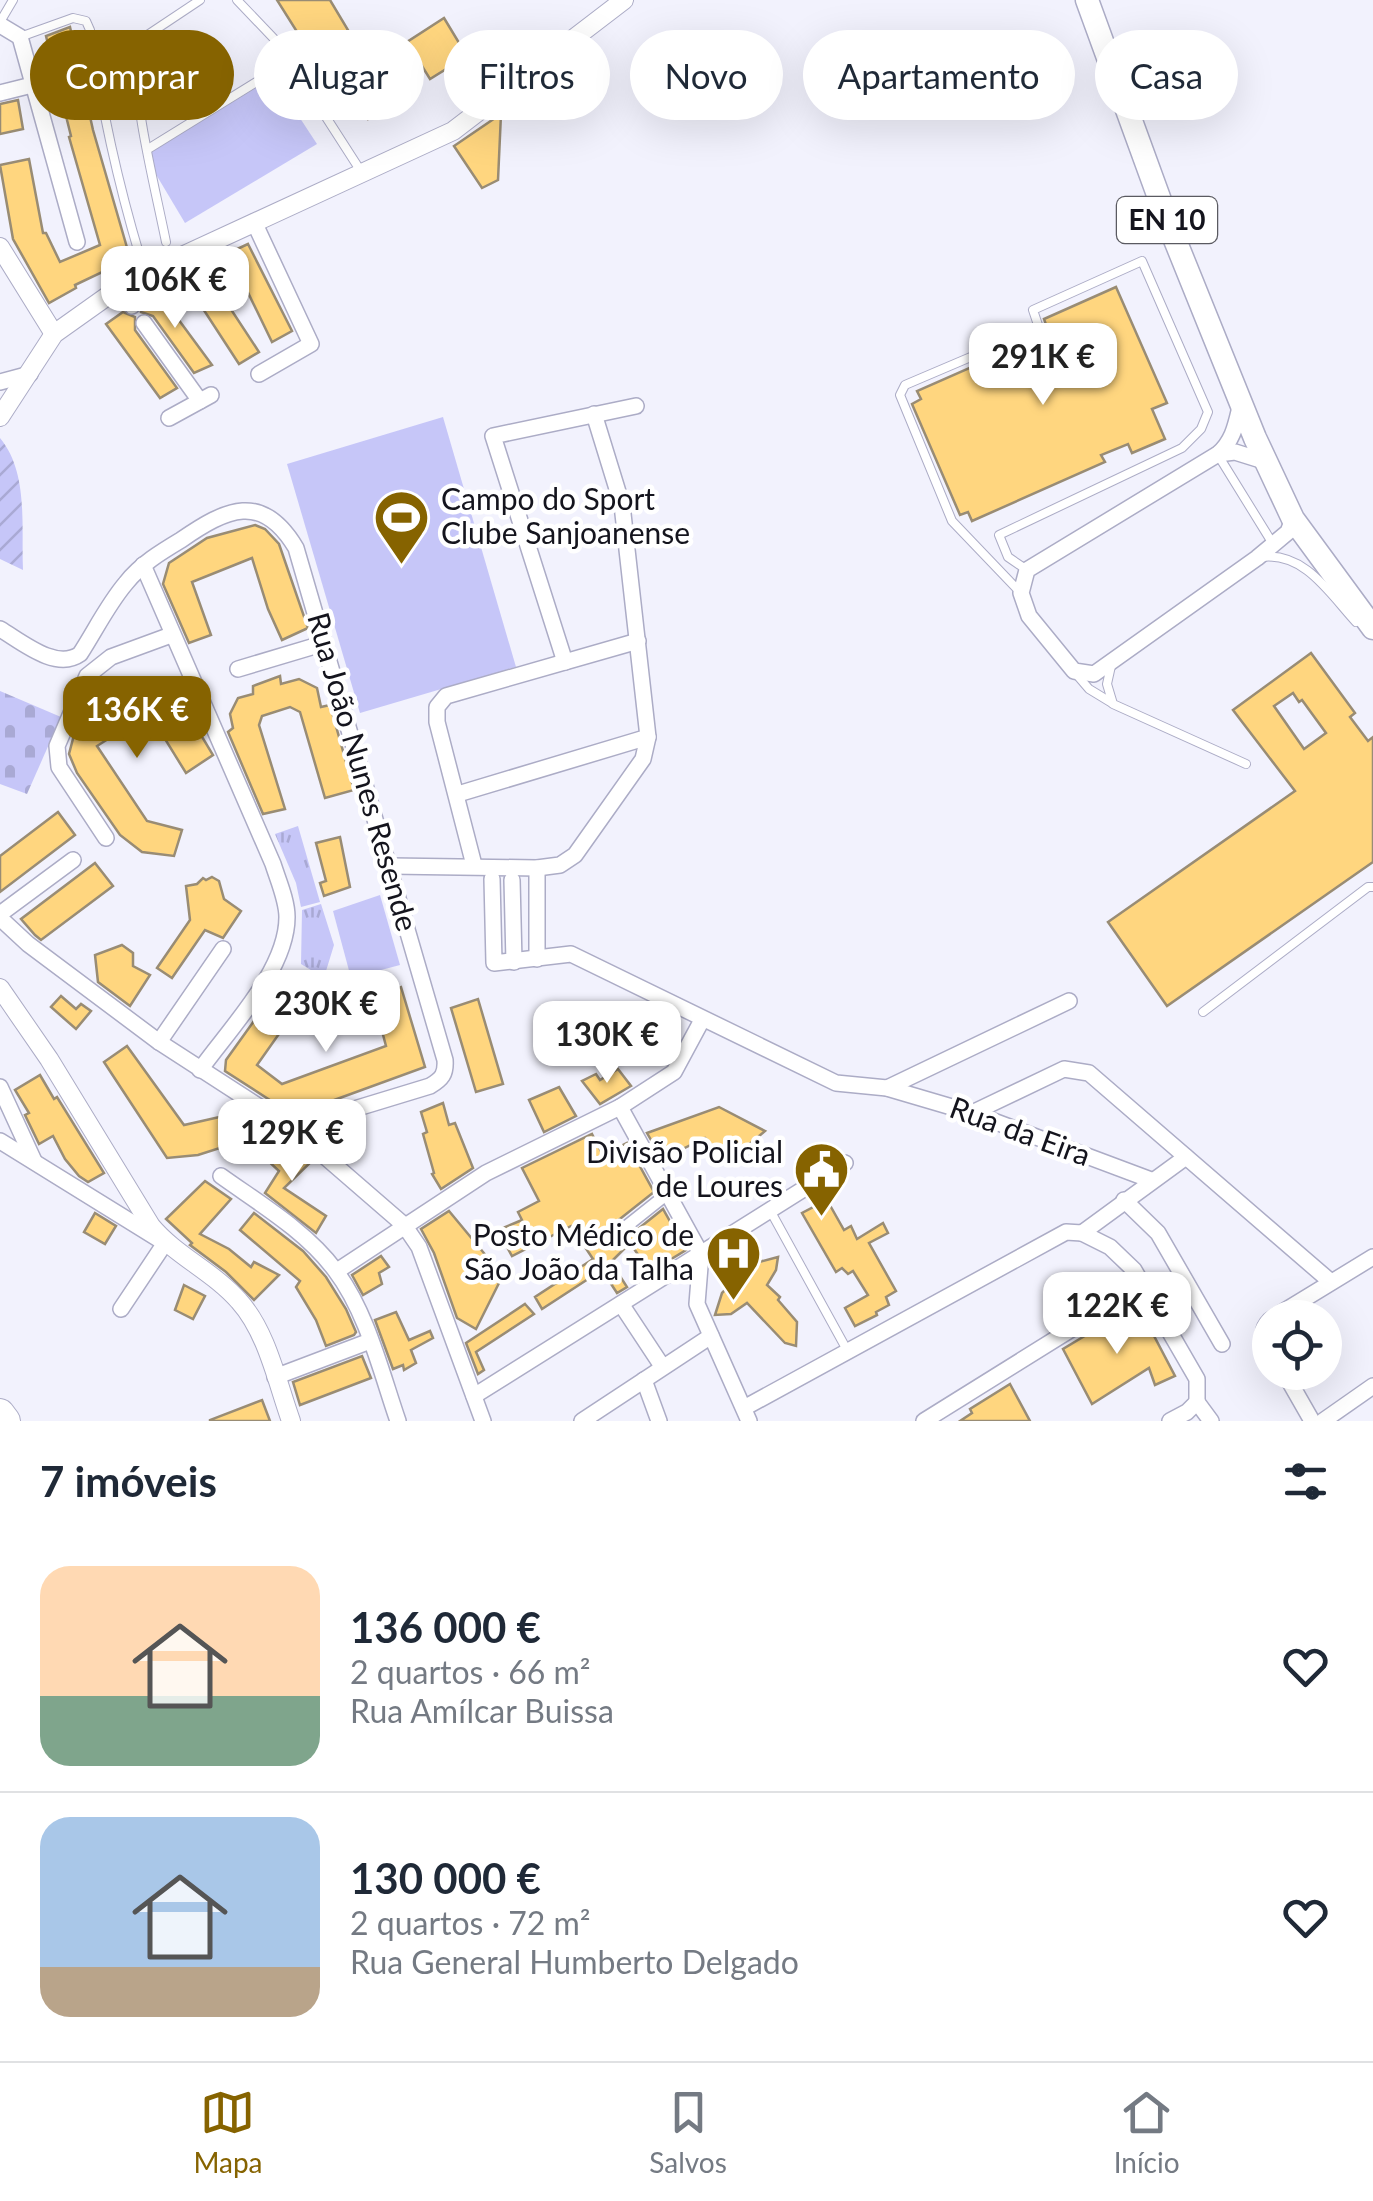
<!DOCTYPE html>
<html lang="pt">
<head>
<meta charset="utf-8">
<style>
  body { margin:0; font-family:Lato,sans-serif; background:#f2f2f3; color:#1f2937; height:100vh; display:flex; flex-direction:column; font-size:38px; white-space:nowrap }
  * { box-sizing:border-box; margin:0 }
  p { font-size:32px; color:#747a83 }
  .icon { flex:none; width:55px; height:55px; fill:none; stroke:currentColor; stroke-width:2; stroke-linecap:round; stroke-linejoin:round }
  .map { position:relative; height:1421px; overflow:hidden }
  .drawer { display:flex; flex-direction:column; background:#fff; flex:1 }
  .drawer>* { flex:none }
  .top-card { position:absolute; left:30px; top:30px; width:1315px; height:90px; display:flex; gap:20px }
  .buttons { position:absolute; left:1252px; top:1300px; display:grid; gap:20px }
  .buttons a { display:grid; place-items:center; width:90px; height:90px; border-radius:50%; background:#fff; box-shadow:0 10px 40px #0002; font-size:50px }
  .price { position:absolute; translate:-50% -85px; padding:0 22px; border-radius:20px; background:#fff; color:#222; font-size:32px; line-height:65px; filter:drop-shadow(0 2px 5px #0008) }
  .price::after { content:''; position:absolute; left:50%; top:60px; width:30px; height:22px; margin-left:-15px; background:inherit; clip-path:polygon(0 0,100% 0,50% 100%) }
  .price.selected { background:#866300; color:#fff }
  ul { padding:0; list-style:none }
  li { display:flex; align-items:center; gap:30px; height:250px; padding:0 40px }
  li+li { border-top:2px solid #e0e1e3 }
  li span { display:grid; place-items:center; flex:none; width:280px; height:200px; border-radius:30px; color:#555 }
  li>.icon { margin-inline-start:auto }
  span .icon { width:120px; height:120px; fill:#fffc; stroke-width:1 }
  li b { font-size:42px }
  h2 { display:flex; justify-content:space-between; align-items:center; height:120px; padding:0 40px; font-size:42px }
  .chip { padding:0 35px; border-radius:45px; background:#fff; box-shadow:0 10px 40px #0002; font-size:35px; line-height:90px }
  .chip.selected { background:#866300; color:#fff }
  .tab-bar { display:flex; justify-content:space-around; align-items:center; height:140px; border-top:2px solid #e0e1e3; background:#fff; font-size:28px; color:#747a83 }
  .tab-bar a { display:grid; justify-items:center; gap:5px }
  .tab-bar .selected { color:#866300 }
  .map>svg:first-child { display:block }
</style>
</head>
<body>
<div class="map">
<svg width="1373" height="1421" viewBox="0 0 1373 1421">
  <defs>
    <pattern id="cemetery-stones" width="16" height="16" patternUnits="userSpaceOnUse" patternTransform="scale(2.5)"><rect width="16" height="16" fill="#c6c6f8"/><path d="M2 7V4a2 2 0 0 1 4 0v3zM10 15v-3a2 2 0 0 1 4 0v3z" fill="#a9a9d4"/></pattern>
    <pattern id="park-tufts" width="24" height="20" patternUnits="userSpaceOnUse" patternTransform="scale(2.5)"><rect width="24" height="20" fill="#c6c6f8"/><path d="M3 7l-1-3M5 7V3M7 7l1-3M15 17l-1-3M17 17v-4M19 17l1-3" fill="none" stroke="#a9a9d4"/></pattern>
    <pattern id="garden-furrows" width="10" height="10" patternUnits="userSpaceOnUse" patternTransform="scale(2.5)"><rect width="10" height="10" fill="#c6c6f8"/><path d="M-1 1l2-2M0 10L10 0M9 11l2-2" fill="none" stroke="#a9a9d4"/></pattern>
  </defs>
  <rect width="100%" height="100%" fill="#f2f2fd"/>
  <g fill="#c6c6f8">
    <polygon points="273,77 317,144 185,223 145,156"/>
    <polygon points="443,417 516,667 360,713 287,464"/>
    <polygon points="380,895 400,965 351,978 333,911"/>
  </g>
  <polygon fill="url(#cemetery-stones)" points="0,691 61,717 27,794 0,784"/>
  <g fill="url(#park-tufts)">
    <polygon points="298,826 320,902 301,907 296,883 275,834"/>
    <polygon points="321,904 334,945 326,971 329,981 301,964 302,910"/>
  </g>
  <path fill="url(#garden-furrows)" d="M0,438C29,473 21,527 23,570L0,559Z"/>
  <g fill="#ffd67f" stroke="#998c74" stroke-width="2.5" fill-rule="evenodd">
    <polygon points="277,0 330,0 348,30 311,54"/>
    <polygon points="444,18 467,56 430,79 407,42"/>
    <polygon points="70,27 93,130 128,251 122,260 111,263 113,267 75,285 76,288 49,303 13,239 0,165 29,159 43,233 46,233 60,262 100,245 69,137 71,136 46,36"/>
    <polygon points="382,59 405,95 368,119 345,81"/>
    <polygon points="205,83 214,99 183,118 175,103"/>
    <polygon points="18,100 23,129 0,134 0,104"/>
    <polygon points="501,114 498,180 482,188 454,146"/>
    <polygon points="248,244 292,331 272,342 239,274 215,285 259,352 239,364 181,275"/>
    <polygon points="1116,287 1167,403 1152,409 1165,439 1132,453 1128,444 1101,455 1105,462 972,521 968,512 960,515 912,404 921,399 917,391 1049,333 1044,319"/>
    <polygon points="156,289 212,365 194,373 153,316 141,312 141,300"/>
    <polygon points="123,312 135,317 135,330 177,388 160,398 106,324"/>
    <polygon points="255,525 265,529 279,544 308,628 282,640 268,609 252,558 192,582 211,635 189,643 163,584 169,563 207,538"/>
    <path d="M1311,653L1355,713L1350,717L1368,741L1373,737V862L1167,1006L1108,922L1295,791L1233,710ZM1293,693L1299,702L1302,700L1326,733L1304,749L1274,706Z"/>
    <polygon points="280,676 281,684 299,679 317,688 321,707 330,705 354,790 325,798 300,712 290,707 262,716 259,725 285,809 263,814 228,732 233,728 230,714 238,698 253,694 253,686"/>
    <polygon points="147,679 167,684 177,695 213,755 186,773 149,713 97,746 147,821 182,830 174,856 142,852 120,835 77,773 69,754 74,735"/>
    <polygon points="58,812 75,835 0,892 0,856"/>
    <polygon points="340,837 350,887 324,896 320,883 326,881 316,843"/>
    <polygon points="95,863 113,886 41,940 35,935 21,919"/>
    <polygon points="212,877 219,881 224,899 241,911 223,938 205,930 172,978 157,968 190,920 186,886 197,884 203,878 206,880"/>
    <polygon points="122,945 133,953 133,966 150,975 130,1006 98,982 95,955"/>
    <polygon points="282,982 305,997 257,1065 282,1084 386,1046 373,997 401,987 425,1067 293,1115 225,1071 226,1060"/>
    <polygon points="61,996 76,1009 81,1004 91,1011 76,1029 51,1007"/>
    <polygon points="478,999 503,1084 476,1092 451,1008"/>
    <polygon points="127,1046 184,1125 237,1113 255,1123 245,1140 198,1155 167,1158 104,1062"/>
    <polygon points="618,1069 631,1086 600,1104 582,1081 596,1074 600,1080"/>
    <polygon points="40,1075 54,1099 57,1097 104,1173 88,1182 79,1176 65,1159 53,1136 39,1144 25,1115 29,1113 15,1090"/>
    <polygon points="559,1087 576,1116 544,1132 529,1100"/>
    <polygon points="443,1103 449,1125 455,1123 473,1168 441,1189 432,1174 434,1173 423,1134 427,1132 421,1112"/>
    <polygon points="719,1107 765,1131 728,1162 705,1138 662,1159 647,1133"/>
    <polygon points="592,1134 603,1155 627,1143 654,1192 611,1226 609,1233 611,1240 623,1241 663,1209 686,1250 650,1272 630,1243 611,1262 627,1287 617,1293 602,1270 542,1309 535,1297 593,1259 571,1226 512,1256 503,1240 507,1238 503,1228 522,1220 518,1212 539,1201 522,1168"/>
    <polygon points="282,1139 312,1161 284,1188 326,1216 316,1233 265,1193 279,1171 265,1158"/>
    <polygon points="205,1181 231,1199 200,1234 229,1249 251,1267 254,1262 279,1275 254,1300 226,1272 190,1245 192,1243 166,1219"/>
    <polygon points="827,1200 844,1230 851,1226 857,1239 883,1223 888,1233 869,1243 896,1291 886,1297 889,1305 876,1312 877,1315 855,1326 845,1308 868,1295 853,1271 848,1274 842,1268 836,1272 802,1213"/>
    <polygon points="449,1211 488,1258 477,1267 500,1281 476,1329 457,1318 434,1253 421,1229"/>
    <polygon points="95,1213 116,1226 105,1244 84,1232"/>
    <polygon points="254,1213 303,1251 326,1277 346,1309 356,1332 354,1335 326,1346 316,1320 296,1287 300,1281 240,1230"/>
    <polygon points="381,1256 389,1267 379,1273 382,1284 363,1295 352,1275"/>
    <polygon points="778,1257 776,1270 767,1285 780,1297 778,1300 797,1322 796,1346 785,1343 747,1303 731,1314 715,1315 722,1293 732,1283 727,1277 739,1266 744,1271 755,1263"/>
    <polygon points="184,1285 205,1296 193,1319 175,1310"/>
    <polygon points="525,1304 534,1314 476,1352 484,1370 478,1374 466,1343"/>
    <polygon points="396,1312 409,1340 430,1331 433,1338 411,1350 416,1363 404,1370 403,1365 393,1369 375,1320"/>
    <polygon points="1138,1313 1139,1316 1143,1315 1175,1376 1155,1385 1149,1368 1092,1404 1063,1349 1113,1319 1116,1326"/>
    <polygon points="362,1356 371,1378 300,1405 293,1382"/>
    <polygon points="1010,1384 1030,1421 960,1421 972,1413 970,1409"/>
    <polygon points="262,1400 270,1421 210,1421 210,1420"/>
  </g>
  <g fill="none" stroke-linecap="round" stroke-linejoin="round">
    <defs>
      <g id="service">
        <polyline points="237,0 279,44 362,173"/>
        <polyline points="0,22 13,0"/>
        <path d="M20,37L73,18L86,21L90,30C102,112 120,193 145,273"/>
        <polyline points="317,104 337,77"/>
        <polyline points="148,149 266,76 275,64 279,44"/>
        <path d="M166,242C153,178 135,110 134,44L200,0"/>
        <polyline points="1218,455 1273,544"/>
        <path d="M1262,557C1305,552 1330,594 1356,622"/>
        <polyline points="1020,592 952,521 900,395 905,385 1039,328 1033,310 1142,261 1208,412 1201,429 1182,448 999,535 1008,557 1027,570"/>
        <polyline points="1111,666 1107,684 1113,704 1246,764"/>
        <polyline points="1077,675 1089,689 1112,703"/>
        <polyline points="1203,1012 1368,887 1373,887"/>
        <polyline points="771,1212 847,1350"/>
      </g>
      <polyline id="pedestrian" points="618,1233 667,1194"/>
      <g id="minor">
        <polyline points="0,25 20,37 77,242"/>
        <polyline points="0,93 32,85"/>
        <polyline points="254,222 311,344 259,374"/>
        <polyline points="119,288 132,306"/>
        <polyline points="144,323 200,401"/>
        <polyline points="0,382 30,374"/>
        <path d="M1241,403C1236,423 1234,440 1218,454L1027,570L1021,593L1029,616L1074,671L1094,674L1257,558L1288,532L1293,519"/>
        <polyline points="169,418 211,395"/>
        <polyline points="1218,454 1235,452 1267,462"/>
        <path d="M143,565L273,864C278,880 287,900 287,917C287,970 230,1028 200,1070"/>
        <path d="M0,629C22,642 56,671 80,654C95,631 108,604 126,583C141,564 161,552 181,540C226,509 262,491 296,548L445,1060C446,1074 442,1079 430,1086L292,1128"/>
        <polyline points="565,662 493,436 636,406"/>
        <polyline points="238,669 325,643"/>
        <polyline points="458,794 648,737"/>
        <polyline points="106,838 59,767 57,746 87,676 111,657 171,635"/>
        <polyline points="474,865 437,722 437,707 446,696 638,641"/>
        <polyline points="391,866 537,868 560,865 575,855 643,759 648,737 622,505 594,414"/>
        <polyline points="537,868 537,959"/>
        <polyline points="492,879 494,963 571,954 836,1083 887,1088 972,1113 1151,1180"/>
        <polyline points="512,880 514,962"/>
        <polyline points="0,914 73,860"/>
        <polyline points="0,918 28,944 159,1042 292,1128 404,1225 419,1247 483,1421"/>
        <polyline points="159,1042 223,949"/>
        <polyline points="0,1087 34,1161"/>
        <polyline points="887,1088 1069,1001"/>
        <polyline points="620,1107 701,1254"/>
        <polyline points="972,1113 1064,1069 1089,1073 1331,1282"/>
        <polyline points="0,1141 165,1243 121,1309"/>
        <path d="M221,1176C260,1204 306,1231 335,1270C367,1312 381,1372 398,1421"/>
        <polyline points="1124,1200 1158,1233 1222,1344"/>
        <polyline points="1082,1233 1186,1157"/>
        <polyline points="701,1254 697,1304 749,1421"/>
        <polyline points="337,1271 486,1173 620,1107 674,1072 702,1020"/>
        <polyline points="621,1304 662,1366"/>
        <polyline points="1273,1318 1373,1257"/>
        <path d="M1270,1320C1260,1330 1263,1338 1270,1349"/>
        <polyline points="1284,1372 1312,1421"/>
        <polyline points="275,1377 370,1341"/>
        <polyline points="644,1380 659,1421"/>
        <polyline points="474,1396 845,1163"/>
        <polyline points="1197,1402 1211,1421"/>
        <polyline points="744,1408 1066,1232 1082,1233 1110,1247 1134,1270 1197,1379 1197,1402"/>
        <polyline points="582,1421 711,1336"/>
        <polyline points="924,1421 1144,1284"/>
        <polyline points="1170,1421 1187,1412 1197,1402"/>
        <polyline points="1323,1421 1373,1386"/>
      </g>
      <g id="tertiary">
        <polyline points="0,247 54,334"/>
        <polyline points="0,417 54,334 130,280 453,131 624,0"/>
        <path d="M0,988L49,1059L151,1226C176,1256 214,1272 239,1301C267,1332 277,1382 291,1421"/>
      </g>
      <polyline id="primary" points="1087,0 1169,225 1255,438 1293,519 1373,628"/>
      <polyline id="motorway" points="0,1413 6,1421"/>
    </defs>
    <use href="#service" stroke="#acacc6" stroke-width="10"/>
    <use href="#pedestrian" stroke="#acacc6" stroke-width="14"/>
    <use href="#minor" stroke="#acacc6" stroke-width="18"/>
    <use href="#tertiary" stroke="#acacc6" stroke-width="20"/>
    <use href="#primary" stroke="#acacc6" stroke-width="25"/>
    <use href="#motorway" stroke="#acacc6" stroke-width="30"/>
    <use href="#service" stroke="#fff" stroke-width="8"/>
    <use href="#pedestrian" stroke="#fff" stroke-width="11"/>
    <use href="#minor" stroke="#fff" stroke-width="15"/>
    <use href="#tertiary" stroke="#fff" stroke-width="18"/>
    <use href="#primary" stroke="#fff" stroke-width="22"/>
    <use href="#motorway" stroke="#fff" stroke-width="28"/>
  </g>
  <defs>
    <symbol id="stadium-pin" viewBox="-11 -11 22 30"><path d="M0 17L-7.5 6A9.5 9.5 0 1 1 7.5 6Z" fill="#866300" stroke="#fff"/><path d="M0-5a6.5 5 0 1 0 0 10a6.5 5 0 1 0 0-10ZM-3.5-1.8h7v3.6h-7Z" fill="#fff"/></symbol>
    <symbol id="civic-pin" viewBox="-11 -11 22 30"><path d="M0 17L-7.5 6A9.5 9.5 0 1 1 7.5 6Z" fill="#866300" stroke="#fff"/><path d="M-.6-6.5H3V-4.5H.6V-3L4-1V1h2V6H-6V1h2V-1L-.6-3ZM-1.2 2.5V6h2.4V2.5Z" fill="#fff"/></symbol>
    <symbol id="hospital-pin" viewBox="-11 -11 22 30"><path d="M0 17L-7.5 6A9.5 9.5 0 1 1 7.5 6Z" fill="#866300" stroke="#fff"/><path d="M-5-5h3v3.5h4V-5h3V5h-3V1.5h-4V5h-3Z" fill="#fff"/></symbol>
  </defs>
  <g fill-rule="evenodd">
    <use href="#stadium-pin" x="370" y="486" width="63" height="86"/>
    <use href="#civic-pin" x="790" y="1138" width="63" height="86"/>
    <use href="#hospital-pin" x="702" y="1222" width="63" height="86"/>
  </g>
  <g text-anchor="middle" stroke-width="9" stroke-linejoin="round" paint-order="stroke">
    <rect fill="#fff" stroke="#5a5a61" stroke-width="2.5" x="1117" y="197" width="100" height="46" rx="8"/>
    <g font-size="28" font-weight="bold" fill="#14141d">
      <text x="1167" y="230">EN 10</text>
    </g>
    <g font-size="30" fill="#14141d" stroke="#fff" text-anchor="end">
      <text x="441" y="510" text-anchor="start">Campo do Sport<tspan x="441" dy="34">Clube Sanjoanense</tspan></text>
      <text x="783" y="1163">Divisão Policial<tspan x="783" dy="34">de Loures</tspan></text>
      <text x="694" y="1246">Posto Médico de<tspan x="694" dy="34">São João da Talha</tspan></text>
    </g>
    <g font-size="30" fill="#14141d" stroke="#fff">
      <text transform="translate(362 772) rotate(74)" y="10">Rua João Nunes Resende</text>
      <text transform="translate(1020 1132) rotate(20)" y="10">Rua da Eira</text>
    </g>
  </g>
</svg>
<div class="buttons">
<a><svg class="icon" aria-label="locate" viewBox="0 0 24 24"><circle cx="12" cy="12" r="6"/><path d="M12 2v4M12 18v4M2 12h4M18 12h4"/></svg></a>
</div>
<b class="price" style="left:175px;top:331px">106K €</b>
<b class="price" style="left:1043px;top:408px">291K €</b>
<b class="price selected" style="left:137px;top:761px">136K €</b>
<b class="price" style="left:326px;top:1055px">230K €</b>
<b class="price" style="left:607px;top:1086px">130K €</b>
<b class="price" style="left:292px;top:1184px">129K €</b>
<b class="price" style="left:1117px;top:1357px">122K €</b>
<div class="top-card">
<a class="chip selected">Comprar</a>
<a class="chip">Alugar</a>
<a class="chip">Filtros</a>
<a class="chip">Novo</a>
<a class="chip">Apartamento</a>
<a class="chip">Casa</a>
</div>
</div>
<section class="drawer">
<h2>7 imóveis<svg class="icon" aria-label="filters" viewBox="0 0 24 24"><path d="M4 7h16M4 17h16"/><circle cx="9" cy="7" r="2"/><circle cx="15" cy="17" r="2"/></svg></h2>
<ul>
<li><span style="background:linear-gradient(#ffd9b3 65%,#7fa58c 0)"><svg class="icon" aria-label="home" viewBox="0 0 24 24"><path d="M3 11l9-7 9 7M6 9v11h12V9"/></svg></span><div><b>136 000 €</b><p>2 quartos · 66 m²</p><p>Rua Amílcar Buissa</p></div><svg class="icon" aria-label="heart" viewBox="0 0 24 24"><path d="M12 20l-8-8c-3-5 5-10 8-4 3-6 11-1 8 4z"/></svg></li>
<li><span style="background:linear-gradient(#a9c7e8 75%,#b9a48a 0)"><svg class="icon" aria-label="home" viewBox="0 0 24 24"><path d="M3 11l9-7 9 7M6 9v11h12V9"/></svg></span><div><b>130 000 €</b><p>2 quartos · 72 m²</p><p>Rua General Humberto Delgado</p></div><svg class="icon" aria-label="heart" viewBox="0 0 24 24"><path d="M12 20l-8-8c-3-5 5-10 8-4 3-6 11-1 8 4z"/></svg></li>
</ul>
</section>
<nav class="tab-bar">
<a class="selected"><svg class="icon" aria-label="map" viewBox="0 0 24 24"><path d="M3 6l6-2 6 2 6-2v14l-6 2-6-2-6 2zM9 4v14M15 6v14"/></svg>Mapa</a>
<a><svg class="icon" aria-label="saved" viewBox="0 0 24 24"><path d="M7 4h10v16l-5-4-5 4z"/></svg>Salvos</a>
<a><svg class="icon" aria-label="home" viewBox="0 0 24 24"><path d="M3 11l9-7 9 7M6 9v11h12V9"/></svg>Início</a>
</nav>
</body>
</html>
